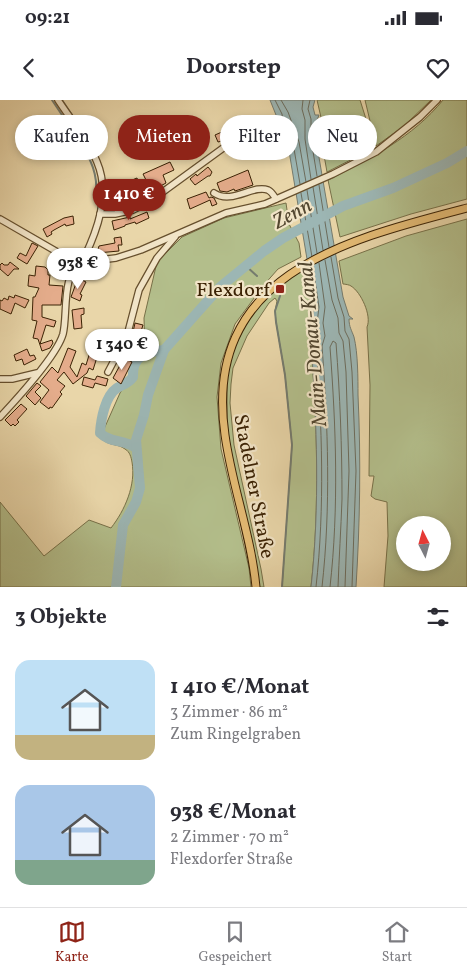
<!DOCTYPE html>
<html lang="de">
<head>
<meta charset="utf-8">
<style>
  body { margin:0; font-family:Vollkorn,serif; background:#f7f7f7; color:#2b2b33; height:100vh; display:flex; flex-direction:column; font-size:19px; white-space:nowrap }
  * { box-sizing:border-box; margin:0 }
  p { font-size:16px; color:#7c7c81 }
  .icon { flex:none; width:28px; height:28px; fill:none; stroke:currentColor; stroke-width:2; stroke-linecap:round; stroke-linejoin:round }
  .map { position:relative; height:487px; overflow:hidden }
  .side { display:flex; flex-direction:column; background:#fff; flex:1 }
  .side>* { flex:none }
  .top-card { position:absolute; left:15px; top:15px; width:438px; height:45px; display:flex; gap:10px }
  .needle { width:32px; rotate:354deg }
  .fabs { position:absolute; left:396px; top:416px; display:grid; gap:10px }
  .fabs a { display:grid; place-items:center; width:55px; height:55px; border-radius:50%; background:#fff; box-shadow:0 2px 8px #0003; font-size:25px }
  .price { position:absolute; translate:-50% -42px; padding:0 11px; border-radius:18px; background:#fff; color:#222; font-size:16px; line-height:32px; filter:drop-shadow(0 1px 2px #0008) }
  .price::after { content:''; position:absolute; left:50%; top:30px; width:15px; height:11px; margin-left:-8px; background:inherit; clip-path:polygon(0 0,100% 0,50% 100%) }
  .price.current { background:#8f2418; color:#fff }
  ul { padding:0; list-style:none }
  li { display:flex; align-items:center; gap:15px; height:125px; padding:0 15px }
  li span { display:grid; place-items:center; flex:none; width:140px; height:100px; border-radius:15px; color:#555 }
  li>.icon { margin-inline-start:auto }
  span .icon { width:60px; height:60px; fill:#fffc; stroke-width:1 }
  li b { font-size:21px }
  h2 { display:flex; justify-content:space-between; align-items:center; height:60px; padding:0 15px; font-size:21px }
  .pill { padding:0 18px; border-radius:22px; background:#fff; box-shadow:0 2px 8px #0003; font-size:18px; line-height:45px }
  .pill.current { background:#8f2418; color:#fff }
  .status { display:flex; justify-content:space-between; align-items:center; height:35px; padding:0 25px; background:#fff; direction:ltr }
  .status svg { height:14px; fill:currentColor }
  header { display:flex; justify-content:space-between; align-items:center; height:65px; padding:0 15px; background:#fff; font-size:22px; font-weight:700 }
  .tab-bar { display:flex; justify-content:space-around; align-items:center; height:70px; border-top:1px solid #e1e1e2; background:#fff; font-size:14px; color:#7c7c81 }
  .tab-bar a { display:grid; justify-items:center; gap:2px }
  .tab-bar .current { color:#8f2418 }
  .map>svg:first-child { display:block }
</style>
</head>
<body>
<div class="status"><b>09:21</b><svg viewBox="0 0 49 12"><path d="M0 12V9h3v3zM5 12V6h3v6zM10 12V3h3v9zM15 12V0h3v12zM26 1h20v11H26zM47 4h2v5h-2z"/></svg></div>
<header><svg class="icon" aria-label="back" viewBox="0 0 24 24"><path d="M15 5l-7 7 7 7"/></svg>Doorstep<svg class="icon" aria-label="heart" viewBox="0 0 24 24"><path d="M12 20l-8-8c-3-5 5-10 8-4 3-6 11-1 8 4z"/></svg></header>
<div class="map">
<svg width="467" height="487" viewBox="0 0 467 487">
  <rect width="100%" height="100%" fill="#e9d6a9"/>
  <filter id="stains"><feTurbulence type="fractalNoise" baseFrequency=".004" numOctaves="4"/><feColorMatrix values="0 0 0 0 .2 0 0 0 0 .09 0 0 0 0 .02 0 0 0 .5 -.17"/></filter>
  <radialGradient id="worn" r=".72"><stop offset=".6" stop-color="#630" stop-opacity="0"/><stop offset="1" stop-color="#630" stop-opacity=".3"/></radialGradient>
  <g fill="#b3be8b" stroke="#777048" fill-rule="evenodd">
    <polygon points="317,0 360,0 366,19 372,49 327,72 321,38 323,26"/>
    <polygon points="365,0 431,0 404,26 376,46"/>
    <path d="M443,0H467V99L411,114L340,137L328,80C370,59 413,37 443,0Z"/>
    <path d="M286,103L289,124L299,143L301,157L278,169L263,186L235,224L221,263L217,297L221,349L249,468L251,487H0V402L44,456L89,420L111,428C125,410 136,385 132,362C131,357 130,352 125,349C117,343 111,347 100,338L120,293L145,252L144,218L157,162L182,137L224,118Z"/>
    <path d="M467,119V487H384L388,436L387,402L375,399L371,396L374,376H369L370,285L367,227C372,216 361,192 351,186C350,185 345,184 343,184L339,161L406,136ZM405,425H442V462H405Z"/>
    <path d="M303,165L310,200L314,201L313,218L310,228L313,226V236L311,243C317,324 320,406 311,487H282L292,345L285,275L276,222L275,211L277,201L275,198L269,203L247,236L233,268L231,284L230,303L234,345L261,469L264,487H256L227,349V263L255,205Z"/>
  </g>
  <path fill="#9cb6b4" stroke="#757b6e" d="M270,0H315L313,7L315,15H319L316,23V40L343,197L349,216L353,219H349C349,227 352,231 354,237C358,253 358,279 358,295C361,359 360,423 356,487H311C320,406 317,324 311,243L313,236V227H309L313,217L314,201L288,45L279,25L274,22L278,20Z"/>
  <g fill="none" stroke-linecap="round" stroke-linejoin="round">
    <g stroke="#6c6c5c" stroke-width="1">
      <polyline points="275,0 282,14 283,22 293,43 300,84"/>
      <polyline points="281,0 288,12 299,42 306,82"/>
      <polyline points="303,0 302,9 305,20 305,39 311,79"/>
      <polyline points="310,0 308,9 311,19 311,39 317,76"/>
      <polyline points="319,85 329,147"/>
      <polyline points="313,87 323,150"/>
      <polyline points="307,90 317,153"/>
      <polyline points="301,93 312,157"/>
      <polyline points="331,157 338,198 344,217 345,231 349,239 352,272 356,371 352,487"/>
      <polyline points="325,160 332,200 338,218 339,233 343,241 346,272 349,371 345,487"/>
      <path d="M319,163L325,207L323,223L325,236L322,246C328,326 331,407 322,487"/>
      <path d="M313,167L319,207L317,223L318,236L316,245C322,325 325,407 316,487"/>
      <path d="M330,487C339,407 336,327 330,247L333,241L336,243C340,295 342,347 342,399C341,429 339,458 338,487"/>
    </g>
    <g stroke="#757b6e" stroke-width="2">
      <polyline points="52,0 76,36"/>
      <polyline points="62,0 76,21"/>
      <path d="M80,42C91,60 98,74 96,95"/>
      <polyline points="246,166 257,176"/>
      <polyline points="280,196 275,211 276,222 285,275 292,345 282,487"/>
    </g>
    <g stroke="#9cb6b4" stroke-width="10">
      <path d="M136,348C123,339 110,343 100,333C101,319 105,296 117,288C123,284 128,284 133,277C132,256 145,252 164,250"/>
      <polyline points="116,487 123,425 136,402 140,388 136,340 144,315 148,295 164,250 220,187 264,151 283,138 343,106 393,88 447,63 467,51"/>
    </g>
  </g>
  <g fill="#e4ac8b" stroke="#3b2204">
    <polygon points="240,24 243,28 227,35 229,38 223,42 222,41 218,42 215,35"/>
    <polygon points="170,62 174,70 163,75 166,83 155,89 150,80 147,82 143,74"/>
    <polygon points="208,67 212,72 210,76 208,76 195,85 190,79 196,74 197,76"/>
    <polygon points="248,70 253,85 235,91 234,89 227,92 220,91 217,83"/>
    <polygon points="137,78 144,99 137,102 133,91 129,93 125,83"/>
    <polygon points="206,92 209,98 211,97 214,98 217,104 212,106 210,100 190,109 187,99"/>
    <polygon points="147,112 149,118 136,124 135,122 125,125 125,126 114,130 112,121 130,117 130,119"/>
    <polygon points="73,116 74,124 66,126 65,124 54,130 51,132 52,134 47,137 43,129 64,118"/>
    <polygon points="121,137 122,145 118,145 119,151 97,153 99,146 115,143 114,138"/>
    <polygon points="32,143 38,146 27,164 17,158 20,153 26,156"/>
    <polygon points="10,162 19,169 14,169 8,176 0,169 0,165 2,163 4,165 8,165"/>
    <polygon points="36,166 45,167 48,170 48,175 50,175 49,185 63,186 61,205 42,205 42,217 56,221 54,227 46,225 40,244 52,240 53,243 50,248 42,251 38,239 33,238 37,221 32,220 33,197 35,197 39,188 28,186 29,175 35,176"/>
    <polygon points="78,178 86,182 80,194 82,195 80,201 71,197"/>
    <polygon points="15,195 29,200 25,208 15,203 11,214 0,209 0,200 2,201 4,198 8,200 9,196 14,198"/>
    <polygon points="84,208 84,214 81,215 82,228 74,229 72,210"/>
    <polygon points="135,223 143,225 138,241 142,242 137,253 127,249 130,241 132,242 135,232 133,232"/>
    <polygon points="68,248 76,251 70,267 77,277 82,263 86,265 90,252 98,254 93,270 89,268 87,273 73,284 64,272 57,280 65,286 60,292 62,294 52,308 50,307 49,309 40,302 49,290 40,282 52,267 58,273"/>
    <polygon points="27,249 30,256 34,255 36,259 24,265 22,259 16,261 14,255"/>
    <polygon points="124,258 132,262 121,284 113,278"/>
    <polygon points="97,276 108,279 106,286 95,283 93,288 82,285 84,277 95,280"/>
    <polygon points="37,283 41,286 35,292 41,298 35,305 26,296"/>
    <polygon points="21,304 27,309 17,320 19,322 15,326 13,324 11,326 5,320"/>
  </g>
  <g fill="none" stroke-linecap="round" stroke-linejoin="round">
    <defs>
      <g id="minor">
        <path d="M58,0C71,20 88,40 97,62C111,95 97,132 82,162"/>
        <path d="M214,93C232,105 253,84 268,90C272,92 274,96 276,99"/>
        <polyline points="100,114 115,114 133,110 149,102 252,27 254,22"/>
        <polyline points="0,119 78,164"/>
        <polyline points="108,272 127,236 139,190 157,158 175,137"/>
        <polyline points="0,279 12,279 37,273"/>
        <path d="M0,317C16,300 57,255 63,234C68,214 61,173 82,162L116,158L141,150L226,113L265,104L333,74L376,52L420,17L437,0"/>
      </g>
      <path id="major" d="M256,487C251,435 232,386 225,335C202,175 344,140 467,108"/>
    </defs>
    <use href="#minor" stroke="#664f2d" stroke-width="8"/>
    <use href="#major" stroke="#3b2204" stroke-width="9"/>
    <use href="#minor" stroke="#f1e4c7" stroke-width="5.5"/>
    <use href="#major" stroke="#e4bb74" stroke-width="7"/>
  </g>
  <rect fill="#8f2418" stroke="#f1e4c7" stroke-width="2" x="275" y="184" width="10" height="10" rx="2.5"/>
  <g text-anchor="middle" stroke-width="4.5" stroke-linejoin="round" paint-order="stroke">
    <g font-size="20" fill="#3b2204" stroke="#f1e4c7" text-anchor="end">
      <text x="270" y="196">Flexdorf</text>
    </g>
    <g font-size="20" fill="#3b2204" stroke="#f1e4c7">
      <text transform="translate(255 386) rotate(79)" y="7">Stadelner Straße</text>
    </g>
    <g font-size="21" font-style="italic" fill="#534730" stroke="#f1e4c7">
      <text transform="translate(292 113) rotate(-29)" y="7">Zenn</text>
      <text transform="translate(312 244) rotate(-95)" y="7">Main-Donau-Kanal</text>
    </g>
  </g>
  <rect width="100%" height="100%" filter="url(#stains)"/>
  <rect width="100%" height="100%" fill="url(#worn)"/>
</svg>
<div class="fabs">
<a><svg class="needle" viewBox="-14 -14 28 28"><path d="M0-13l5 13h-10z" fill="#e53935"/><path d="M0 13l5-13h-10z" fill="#7c7c81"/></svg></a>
</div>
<b class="price current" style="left:129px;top:121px">1 410 €</b>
<b class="price" style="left:78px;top:190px">938 €</b>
<b class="price" style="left:122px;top:271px">1 340 €</b>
<div class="top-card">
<a class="pill">Kaufen</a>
<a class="pill current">Mieten</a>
<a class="pill">Filter</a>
<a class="pill">Neu</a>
</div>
</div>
<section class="side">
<h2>3 Objekte<svg class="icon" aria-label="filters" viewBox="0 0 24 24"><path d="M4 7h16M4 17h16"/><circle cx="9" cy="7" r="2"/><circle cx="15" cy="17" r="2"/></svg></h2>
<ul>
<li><span style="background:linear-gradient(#bfe0f5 75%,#c2b280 0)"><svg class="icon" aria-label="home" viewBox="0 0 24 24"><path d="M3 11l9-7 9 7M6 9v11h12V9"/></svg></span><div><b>1 410 €/Monat</b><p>3 Zimmer · 86 m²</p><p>Zum Ringelgraben</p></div></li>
<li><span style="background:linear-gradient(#a9c7e8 75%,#7fa58c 0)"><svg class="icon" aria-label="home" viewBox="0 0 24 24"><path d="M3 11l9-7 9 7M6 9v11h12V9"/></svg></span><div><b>938 €/Monat</b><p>2 Zimmer · 70 m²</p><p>Flexdorfer Straße</p></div></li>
</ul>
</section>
<nav class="tab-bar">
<a class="current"><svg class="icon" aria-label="map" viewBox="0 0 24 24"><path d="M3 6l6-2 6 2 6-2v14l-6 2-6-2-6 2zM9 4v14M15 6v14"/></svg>Karte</a>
<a><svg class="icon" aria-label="saved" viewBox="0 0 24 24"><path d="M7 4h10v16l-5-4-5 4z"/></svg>Gespeichert</a>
<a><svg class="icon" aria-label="home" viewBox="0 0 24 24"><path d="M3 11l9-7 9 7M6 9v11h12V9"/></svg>Start</a>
</nav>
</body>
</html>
